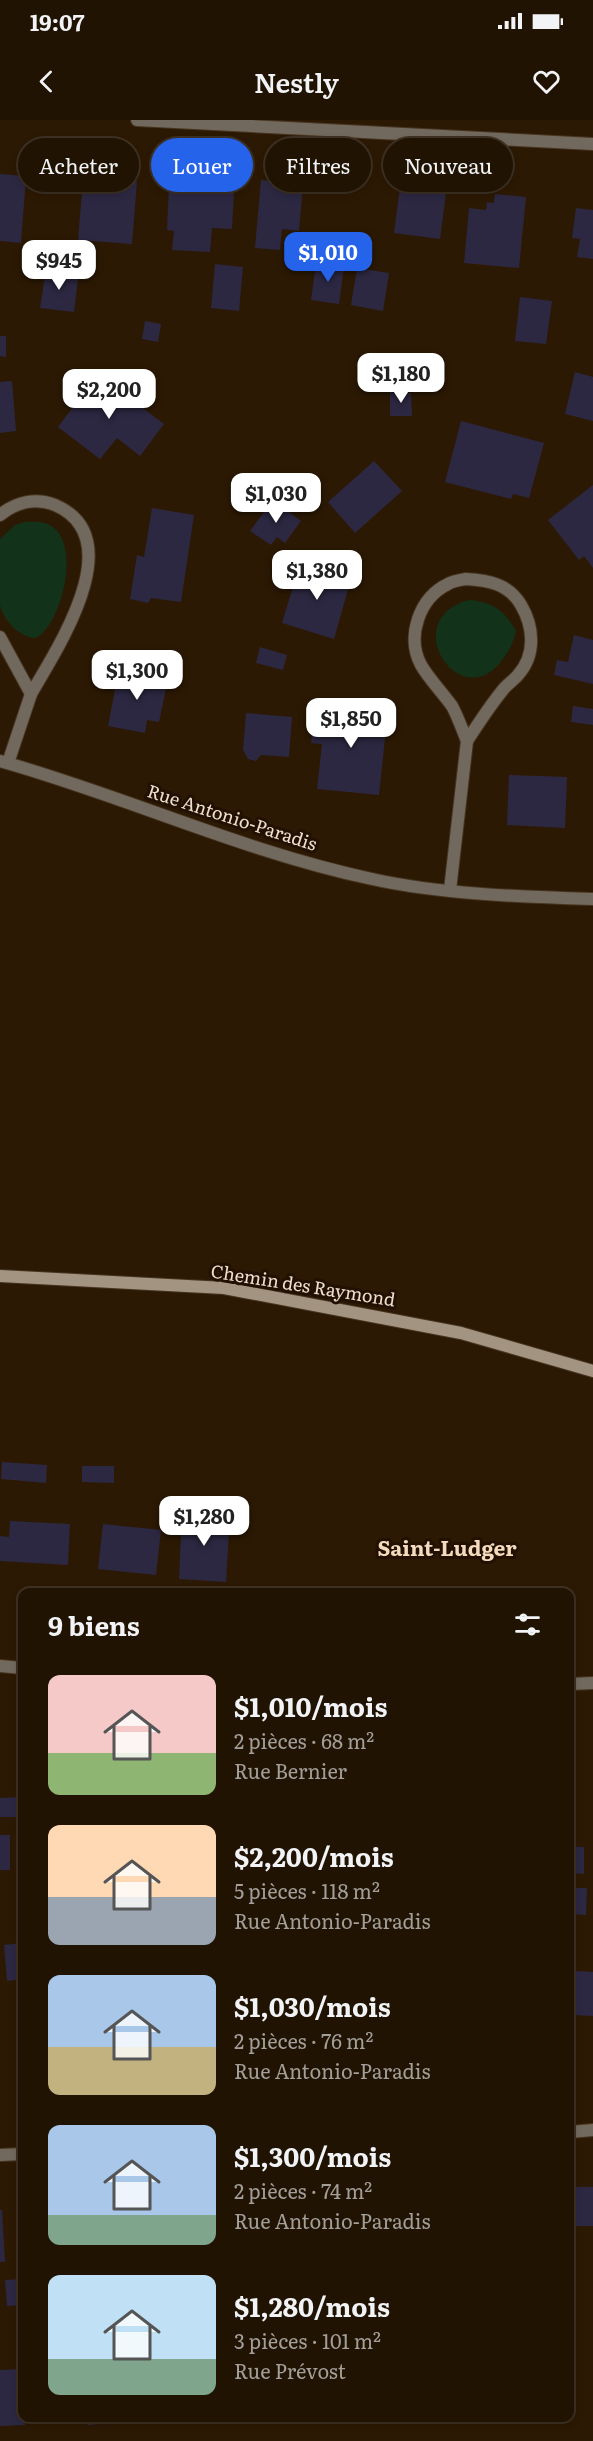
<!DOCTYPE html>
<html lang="fr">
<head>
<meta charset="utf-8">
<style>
  body { margin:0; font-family:Literata,serif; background:#291c0c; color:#f1f3f6; height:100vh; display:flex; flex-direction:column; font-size:22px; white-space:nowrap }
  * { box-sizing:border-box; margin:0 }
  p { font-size:20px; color:#a29e99 }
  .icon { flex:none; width:33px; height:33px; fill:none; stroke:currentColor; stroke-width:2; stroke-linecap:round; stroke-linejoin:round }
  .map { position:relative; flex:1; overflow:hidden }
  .details { position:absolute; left:18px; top:1468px; width:556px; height:834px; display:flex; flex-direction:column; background:#211302; border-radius:12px; box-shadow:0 3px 9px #0003,0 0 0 2px #3e3224 }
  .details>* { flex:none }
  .banner { position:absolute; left:18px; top:18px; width:558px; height:54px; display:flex; gap:12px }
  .price { position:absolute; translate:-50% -51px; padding:0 14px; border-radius:12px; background:#fff; color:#222; font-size:20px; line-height:39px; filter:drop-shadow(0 2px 3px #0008) }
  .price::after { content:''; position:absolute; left:50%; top:36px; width:18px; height:14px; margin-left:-9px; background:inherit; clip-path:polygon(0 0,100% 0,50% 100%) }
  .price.on { background:#2563eb; color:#fff }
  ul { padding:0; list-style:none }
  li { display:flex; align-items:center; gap:18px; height:150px; padding:0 30px }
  li span { display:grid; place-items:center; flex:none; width:168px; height:120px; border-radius:12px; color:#555 }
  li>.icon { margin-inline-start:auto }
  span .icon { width:72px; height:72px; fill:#fffc; stroke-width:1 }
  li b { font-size:26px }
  h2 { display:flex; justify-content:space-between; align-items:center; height:72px; padding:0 30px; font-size:26px }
  .tag { padding:0 21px; border-radius:27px; background:#211302; box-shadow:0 3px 9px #0003,0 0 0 2px #3e3224; font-size:21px; line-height:54px }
  .tag.on { background:#2563eb; color:#fff }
  .status { display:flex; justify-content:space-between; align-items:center; height:42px; padding:0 30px; background:#211302; direction:ltr }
  .status svg { height:16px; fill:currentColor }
  header { display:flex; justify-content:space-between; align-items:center; height:78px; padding:0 30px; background:#211302; font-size:27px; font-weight:600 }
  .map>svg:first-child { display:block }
</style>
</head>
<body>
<div class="status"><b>19:07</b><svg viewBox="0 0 49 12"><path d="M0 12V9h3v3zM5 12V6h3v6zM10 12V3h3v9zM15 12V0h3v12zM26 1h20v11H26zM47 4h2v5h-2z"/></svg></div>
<header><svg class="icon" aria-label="back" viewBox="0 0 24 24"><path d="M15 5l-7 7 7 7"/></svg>Nestly<svg class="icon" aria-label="heart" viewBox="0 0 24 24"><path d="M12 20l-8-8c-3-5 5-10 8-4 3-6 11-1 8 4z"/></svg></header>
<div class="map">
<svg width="593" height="2321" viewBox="0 0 593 2321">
  <rect width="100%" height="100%" fill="#2c1903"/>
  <g fill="#13321a">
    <path d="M24,402C31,402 41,401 47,404C84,418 62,505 36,518C20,518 3,500 0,485C0,468 0,437 0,419L15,405Z"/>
    <path d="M469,480C493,482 504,490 516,511C513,524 508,533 499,544C457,592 398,499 469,480Z"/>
  </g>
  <g fill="#2d2842">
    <polygon points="0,54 26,56 21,123 0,121"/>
    <polygon points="118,60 137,61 132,124 78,120 82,72 94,73 96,62 118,64"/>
    <polygon points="261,60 303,64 299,111 282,109 280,130 255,128"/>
    <polygon points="169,66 234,70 232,109 212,108 210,132 172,130 174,111 167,110"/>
    <polygon points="400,67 446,73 440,119 394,113"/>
    <polygon points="495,74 526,77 519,148 464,143 469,88 486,90 487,82 494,83"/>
    <polygon points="576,88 593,90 593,139 577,137 580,119 572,118"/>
    <polygon points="316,143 344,147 339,184 311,180"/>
    <polygon points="215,144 243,147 239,191 211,188"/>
    <polygon points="357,148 389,153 383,191 351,185"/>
    <polygon points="46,149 72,152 71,158 78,159 74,192 40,188"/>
    <polygon points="520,177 552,181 546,224 515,221"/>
    <polygon points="145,201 161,204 158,222 142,219"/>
    <polygon points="0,216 6,216 6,237 0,236"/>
    <polygon points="575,252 593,257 593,301 565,294"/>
    <polygon points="98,254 164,304 140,336 117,318 100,339 58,307"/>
    <polygon points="12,261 16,311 0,313 0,262"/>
    <polygon points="390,272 411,273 412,296 390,296"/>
    <polygon points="461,301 544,323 529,378 513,374 511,379 445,362"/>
    <polygon points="374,341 402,371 355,413 328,382"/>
    <polygon points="593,365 593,448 584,436 579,440 548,400"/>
    <polygon points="273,380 301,401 285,423 277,417 271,425 250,411"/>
    <polygon points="152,388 194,395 181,482 151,478 148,483 130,479 137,435 144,437"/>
    <polygon points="300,444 351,459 334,519 282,503"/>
    <polygon points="574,515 593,520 593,564 554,555 557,540 568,542"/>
    <polygon points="260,527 287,535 283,550 256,543"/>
    <polygon points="119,549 168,559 159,602 147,600 145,613 108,606"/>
    <polygon points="346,586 388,590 379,675 317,669 322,624 311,623 314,591 345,594"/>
    <polygon points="573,586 593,589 593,605 571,602"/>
    <polygon points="246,593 292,597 289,637 261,635 256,641 248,639 243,630"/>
    <polygon points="509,655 567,657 565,708 507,705"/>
    <polygon points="2,1342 47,1345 46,1363 1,1359"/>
    <polygon points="82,1346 114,1346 114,1363 82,1362"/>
    <polygon points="182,1392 230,1395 226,1462 179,1459"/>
    <polygon points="10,1401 70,1404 68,1445 0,1441 0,1416 9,1417"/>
    <polygon points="103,1404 161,1410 156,1455 98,1449"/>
    <polygon points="22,1677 22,1697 0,1697 0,1678"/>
    <rect x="0" y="1715" width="10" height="35"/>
    <polygon points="570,1727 584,1727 584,1754 570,1753"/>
    <polygon points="570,1768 587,1768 586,1795 570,1794"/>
    <polygon points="22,1823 22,1859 7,1861 4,1825"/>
    <polygon points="576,1851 593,1852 593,1896 574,1895"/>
    <rect x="570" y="2067" width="23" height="39"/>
    <polygon points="0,2090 2,2090 5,2142 0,2142"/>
    <polygon points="22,2159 22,2185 7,2186 5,2160"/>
    <polygon points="22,2249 22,2298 25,2298 25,2305 0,2306 0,2250"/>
    <polygon points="88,2298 147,2298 147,2300 88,2305"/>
  </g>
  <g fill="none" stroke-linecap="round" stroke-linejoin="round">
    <defs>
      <g id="street">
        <polyline points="137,0 593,24"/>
        <path d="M0,395C16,382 36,377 55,385C132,418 56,530 31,574L0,517"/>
        <path d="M466,459C488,460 509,464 521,485C534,507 536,535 518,555C513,561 506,565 502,571C489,587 478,604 467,621C462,609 458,597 452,586C442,572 429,559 421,545C406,517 419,478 448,464C453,461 460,460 466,459Z"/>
        <path d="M0,641C125,676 244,732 372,759C439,774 524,777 593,779"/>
        <polyline points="8,643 31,574"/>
        <polyline points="450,770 467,621"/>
        <polyline points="0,1546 22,1548"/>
        <polyline points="570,1564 593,1563"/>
        <polyline points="570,2012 593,2010"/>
        <polyline points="0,2035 22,2034"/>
      </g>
      <polyline id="secondary" points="0,1156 224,1168 461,1213 593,1251"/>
    </defs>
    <use href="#street" stroke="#473520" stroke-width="14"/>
    <use href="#secondary" stroke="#473520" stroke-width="14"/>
    <use href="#street" stroke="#72695e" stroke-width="12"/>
    <use href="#secondary" stroke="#a39482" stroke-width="12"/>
  </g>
  <g text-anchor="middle" stroke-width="6" stroke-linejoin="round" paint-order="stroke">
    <g font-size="18" fill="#ecdfd1" stroke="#221000">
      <text transform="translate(232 698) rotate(18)" y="6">Rue Antonio-Paradis</text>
      <text transform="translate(303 1166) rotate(9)" y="6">Chemin des Raymond</text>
    </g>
    <g font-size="21" font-weight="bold" fill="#f4dabe" stroke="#221000">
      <text x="447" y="1436">Saint-Ludger</text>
    </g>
  </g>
</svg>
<b class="price on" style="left:328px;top:163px">$1,010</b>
<b class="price" style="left:59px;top:171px">$945</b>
<b class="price" style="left:401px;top:284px">$1,180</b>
<b class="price" style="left:109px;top:300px">$2,200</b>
<b class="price" style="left:276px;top:404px">$1,030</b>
<b class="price" style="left:317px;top:481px">$1,380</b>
<b class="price" style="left:137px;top:581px">$1,300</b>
<b class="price" style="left:351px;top:629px">$1,850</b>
<b class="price" style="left:204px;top:1427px">$1,280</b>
<div class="banner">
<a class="tag">Acheter</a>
<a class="tag on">Louer</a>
<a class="tag">Filtres</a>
<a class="tag">Nouveau</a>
</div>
<section class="details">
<h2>9 biens<svg class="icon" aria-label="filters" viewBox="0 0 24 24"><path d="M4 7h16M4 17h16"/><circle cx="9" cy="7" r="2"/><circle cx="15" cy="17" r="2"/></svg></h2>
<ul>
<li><span style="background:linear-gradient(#f6c9c9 65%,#8fb573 0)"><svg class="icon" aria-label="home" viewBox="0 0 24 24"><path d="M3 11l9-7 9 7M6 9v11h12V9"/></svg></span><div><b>$1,010/mois</b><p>2 pièces · 68 m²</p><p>Rue Bernier</p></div></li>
<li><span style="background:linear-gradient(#ffd9b3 60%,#9aa5b1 0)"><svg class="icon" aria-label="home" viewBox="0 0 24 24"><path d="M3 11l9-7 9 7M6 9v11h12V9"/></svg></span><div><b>$2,200/mois</b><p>5 pièces · 118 m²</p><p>Rue Antonio-Paradis</p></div></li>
<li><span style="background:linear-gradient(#a9c7e8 60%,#c2b280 0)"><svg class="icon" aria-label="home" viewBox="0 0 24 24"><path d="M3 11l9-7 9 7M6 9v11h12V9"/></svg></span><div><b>$1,030/mois</b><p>2 pièces · 76 m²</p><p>Rue Antonio-Paradis</p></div></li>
<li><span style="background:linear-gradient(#a9c7e8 75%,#7fa58c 0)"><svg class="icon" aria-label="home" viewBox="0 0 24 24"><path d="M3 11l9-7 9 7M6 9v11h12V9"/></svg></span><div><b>$1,300/mois</b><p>2 pièces · 74 m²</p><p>Rue Antonio-Paradis</p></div></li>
<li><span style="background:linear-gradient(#bfe0f5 70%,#7fa58c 0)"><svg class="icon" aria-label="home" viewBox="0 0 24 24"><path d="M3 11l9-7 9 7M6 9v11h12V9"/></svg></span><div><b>$1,280/mois</b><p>3 pièces · 101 m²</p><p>Rue Prévost</p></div></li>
</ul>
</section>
</div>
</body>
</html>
